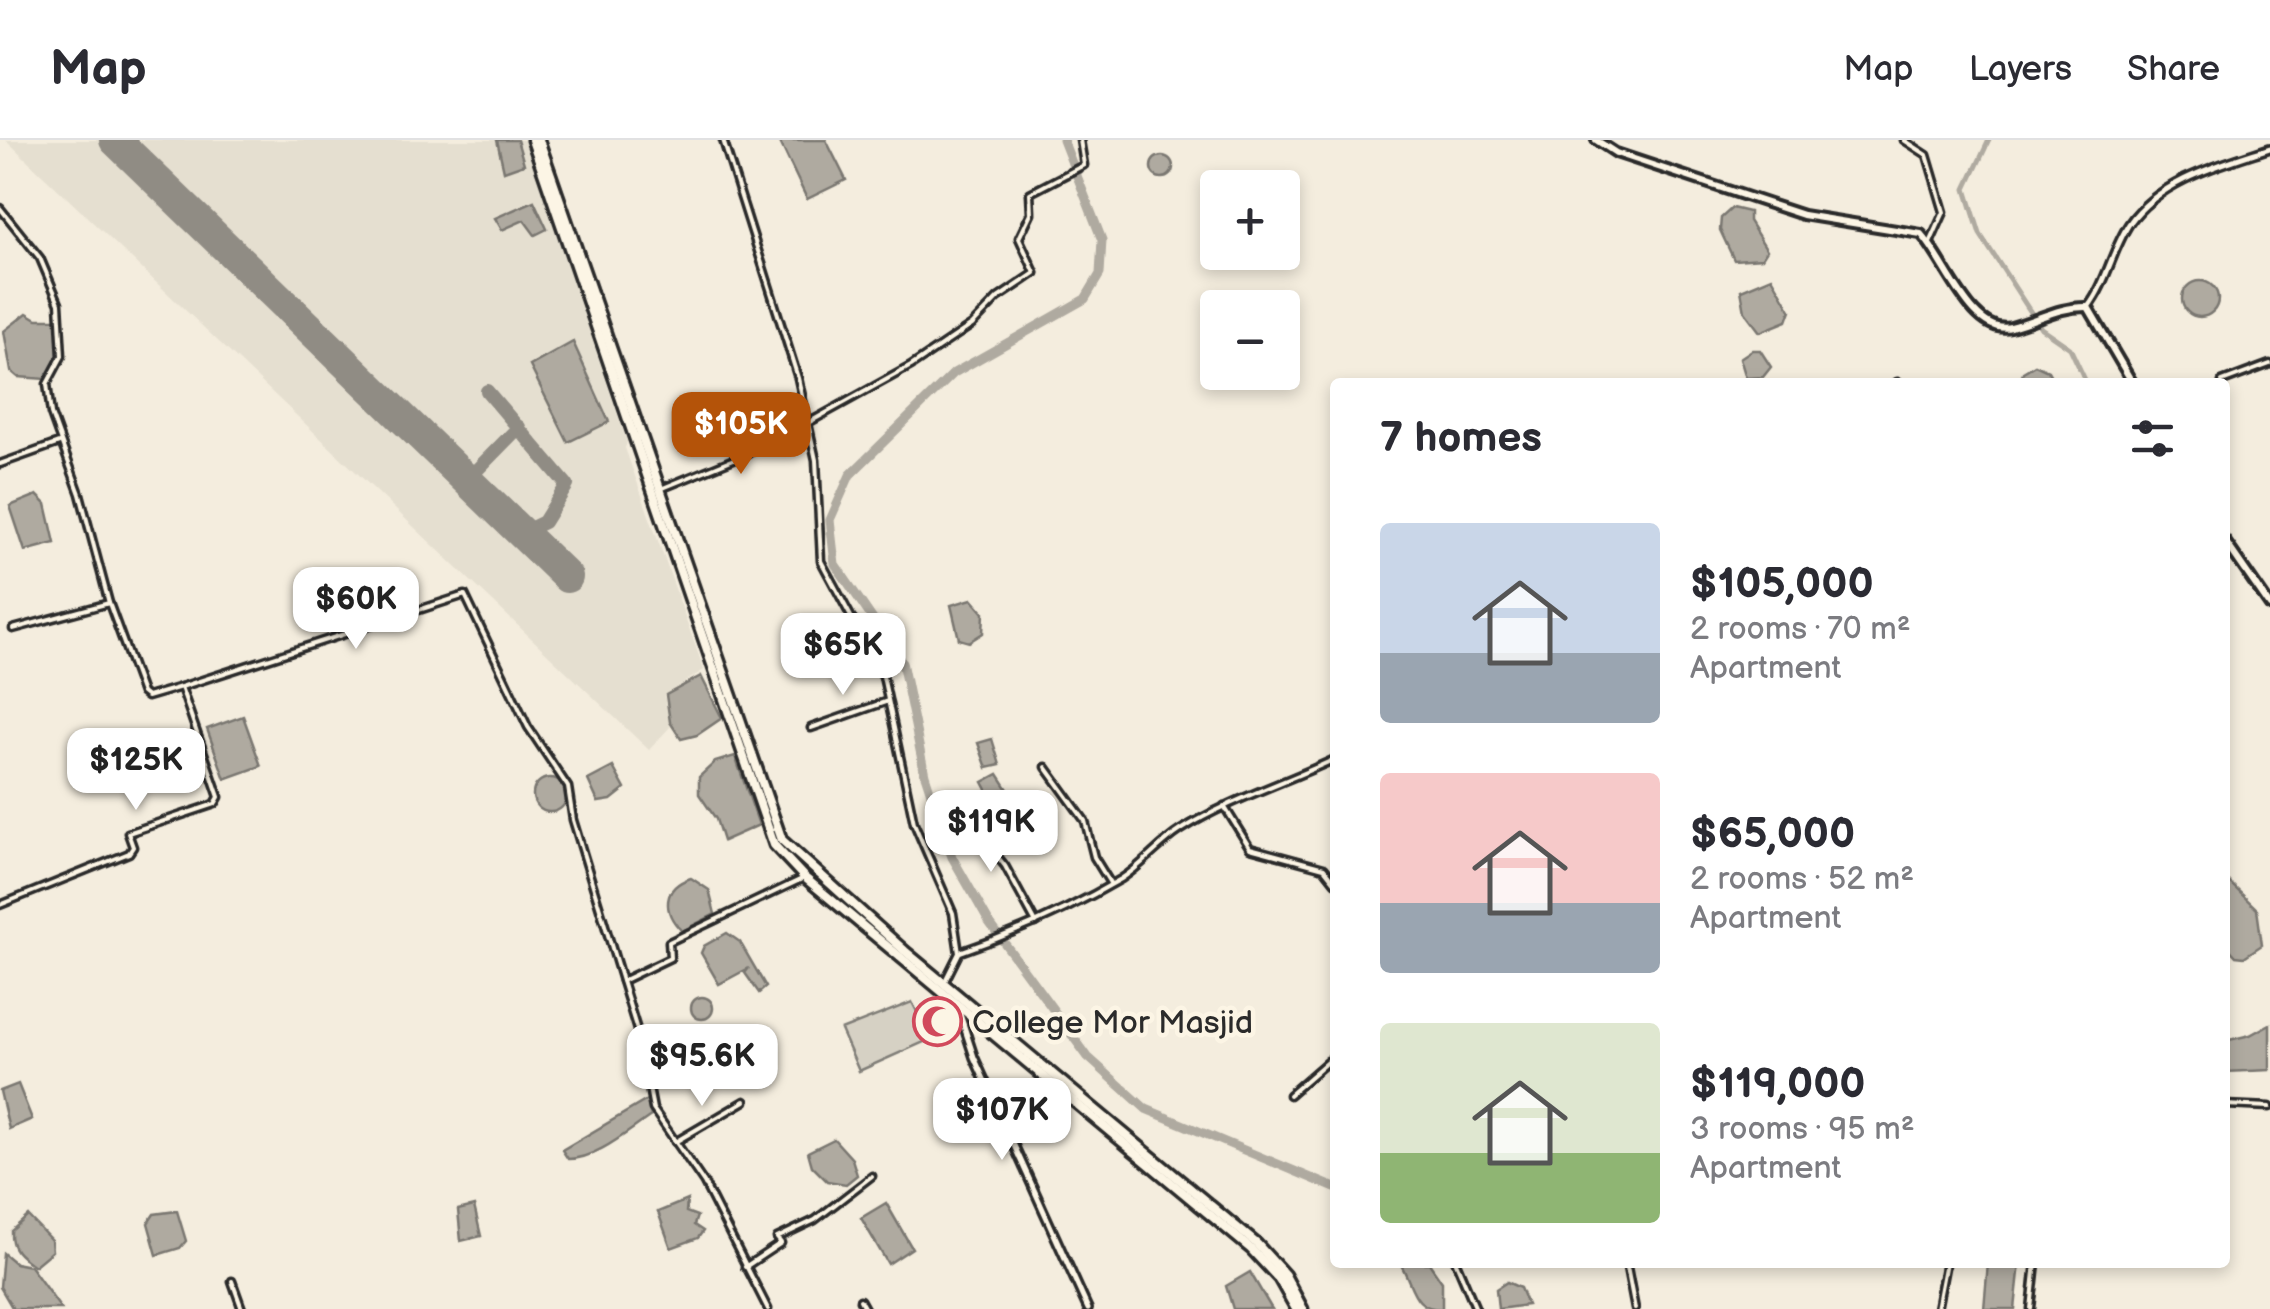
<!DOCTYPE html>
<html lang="en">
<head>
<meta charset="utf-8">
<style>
  body { margin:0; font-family:"Balsamiq Sans",sans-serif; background:#f7f7f7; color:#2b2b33; height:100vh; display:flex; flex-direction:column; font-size:38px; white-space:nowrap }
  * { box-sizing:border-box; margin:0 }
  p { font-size:32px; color:#7c7c81 }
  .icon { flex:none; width:55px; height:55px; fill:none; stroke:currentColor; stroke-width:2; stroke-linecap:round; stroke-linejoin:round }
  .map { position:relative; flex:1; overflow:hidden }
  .side { position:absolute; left:1330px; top:238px; width:900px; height:890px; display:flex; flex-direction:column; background:#fff; border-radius:10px; box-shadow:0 5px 15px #0003 }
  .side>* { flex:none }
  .tools { position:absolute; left:1200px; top:30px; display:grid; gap:20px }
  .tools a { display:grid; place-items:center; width:100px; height:100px; border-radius:10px; background:#fff; box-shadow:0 5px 15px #0003; font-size:50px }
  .price { position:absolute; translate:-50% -85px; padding:0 22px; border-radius:20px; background:#fff; color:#222; font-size:32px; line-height:65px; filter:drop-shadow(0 2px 5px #0008) }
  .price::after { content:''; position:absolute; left:50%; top:60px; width:30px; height:22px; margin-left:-15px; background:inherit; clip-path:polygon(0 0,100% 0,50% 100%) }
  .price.active { background:#b45309; color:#fff }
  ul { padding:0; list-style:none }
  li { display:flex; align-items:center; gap:30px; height:250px; padding:0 50px }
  li span { display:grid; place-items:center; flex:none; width:280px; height:200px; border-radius:10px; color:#555 }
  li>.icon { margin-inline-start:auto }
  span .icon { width:120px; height:120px; fill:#fffc; stroke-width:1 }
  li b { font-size:42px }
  h2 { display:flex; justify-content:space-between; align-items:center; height:120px; padding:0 50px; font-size:42px }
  header { display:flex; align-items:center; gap:60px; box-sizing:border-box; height:140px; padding:0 50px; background:#fff; border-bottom:2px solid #e1e1e2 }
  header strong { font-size:48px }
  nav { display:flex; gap:55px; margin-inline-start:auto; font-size:35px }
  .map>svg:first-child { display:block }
</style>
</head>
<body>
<header>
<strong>Map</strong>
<nav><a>Map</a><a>Layers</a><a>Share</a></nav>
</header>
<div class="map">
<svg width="2270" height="1169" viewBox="0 0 2270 1169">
  <rect width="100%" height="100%" fill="#f4edde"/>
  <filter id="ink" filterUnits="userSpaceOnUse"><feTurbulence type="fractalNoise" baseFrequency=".01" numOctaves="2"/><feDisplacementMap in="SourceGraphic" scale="20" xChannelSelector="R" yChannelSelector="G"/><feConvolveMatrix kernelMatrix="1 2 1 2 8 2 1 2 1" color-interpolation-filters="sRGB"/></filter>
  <g filter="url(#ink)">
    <polygon fill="#e5dfd0" points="6,0 525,0 627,302 625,308 704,530 664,555 670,587 649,610"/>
    <polygon fill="#d6d1c4" stroke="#807e78" stroke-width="2.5" points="912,862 931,899 859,931 841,890"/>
    <g fill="#afaaa0" stroke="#7a7771" stroke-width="2.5">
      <polygon points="497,0 517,0 524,24 504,31"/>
      <polygon points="779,0 826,0 846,40 807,59"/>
      <circle cx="1162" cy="27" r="11"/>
      <polygon points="534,61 547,89 535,95 524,80 502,90 495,78"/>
      <polygon points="1732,68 1749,72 1749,81 1767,110 1762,118 1734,120 1720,90 1721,78"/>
      <polygon points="1772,137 1791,170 1787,181 1760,192 1745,172 1741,150"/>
      <circle cx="2200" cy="159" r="18"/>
      <path d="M27,173L37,179H57C67,197 59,225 46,239L18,237L11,231L4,191Z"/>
      <polygon points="573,202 609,282 568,302 530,226"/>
      <polygon points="1752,210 1760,210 1771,227 1763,237 1746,238 1740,218"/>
      <polygon points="2035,225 2048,231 2054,242 2020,242 2023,232"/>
      <polygon points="37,355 46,364 55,403 25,411 10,366"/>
      <polygon points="972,459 984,473 983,493 969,502 959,499 951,465"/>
      <polygon points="701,536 722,578 697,595 681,599 670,582 666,555"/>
      <polygon points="243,576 261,626 225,639 207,589"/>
      <polygon points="992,599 1000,625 987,628 978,603"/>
      <polygon points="735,616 759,685 723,701 716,679 699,654 699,637 715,622"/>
      <polygon points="613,627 625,649 611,660 598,662 588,640"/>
      <polygon points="998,634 1011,654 1007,661 992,659 983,642"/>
      <circle cx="550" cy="655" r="17"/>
      <path d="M691,738L709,750L715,774L682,791C662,772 662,747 691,738Z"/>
      <polygon points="2228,741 2257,769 2262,805 2244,817 2236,816 2225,804"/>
      <polygon points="727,793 740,802 766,847 759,853 745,833 749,828 719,844 701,813 704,806"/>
      <circle cx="702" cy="868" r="11"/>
      <polygon points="2270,884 2270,930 2225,932 2225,901 2250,895"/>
      <polygon points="18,944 32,979 9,989 0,951"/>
      <path d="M647,960L651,976C628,991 596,1019 568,1019L562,1010Z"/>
      <polygon points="834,999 852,1019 857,1035 846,1044 827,1041 812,1026 808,1012"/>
      <polygon points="687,1060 686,1072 697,1076 694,1085 703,1091 698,1098 671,1108 658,1072"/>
      <polygon points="886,1063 912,1108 888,1124 861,1078"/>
      <polygon points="474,1066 481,1096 461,1101 458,1070"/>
      <polygon points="177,1071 186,1101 180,1108 157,1115 148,1083 154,1074"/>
      <path d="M28,1076L51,1100L52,1111L34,1126C20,1116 10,1109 11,1091Z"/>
      <polygon points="3,1113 15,1123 30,1126 61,1169 13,1169 0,1147"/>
      <path d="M1400,1123H1429L1442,1142V1169C1412,1169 1414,1146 1400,1123Z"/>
      <polygon points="1988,1123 2020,1123 2015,1169 1984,1169"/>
      <polygon points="1250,1132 1270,1166 1272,1169 1233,1169 1226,1146"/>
      <polygon points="1507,1142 1520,1148 1527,1165 1498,1169 1496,1149"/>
    </g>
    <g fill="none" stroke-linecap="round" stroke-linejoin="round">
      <polyline stroke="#afaaa0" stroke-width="5" points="1989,0 1966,49 1980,94 2041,188 2070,208 2086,242"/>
      <polyline stroke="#afaaa0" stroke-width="9" points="1063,0 1102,100 1100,134 1085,159 954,233 850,335 830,380 835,424 902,522 925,635 952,717 989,782 1088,917 1146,969 1335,1048"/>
      <g stroke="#908c84" stroke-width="14">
        <polyline points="487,251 567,345 544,382 521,393"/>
        <polyline points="467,340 519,287"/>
      </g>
      <polyline stroke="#908c84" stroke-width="32" points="115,0 567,437"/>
      <defs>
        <g id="minor">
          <polyline points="723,0 798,238 816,320 821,421 883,536 914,683 953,773 959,813 944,843"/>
          <polyline points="1904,0 1927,15 1944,72 1930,103"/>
          <polyline points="0,68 40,118 59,163 62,216 47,244 51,274 80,354 109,463 142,553 147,557 181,547 465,455 528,587 568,647 573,680 622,841 670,818 669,802 804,738"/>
          <polyline points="1897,242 1898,242"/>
          <polyline points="2222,242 2270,224"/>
          <polyline points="0,324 59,303"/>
          <polyline points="663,348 768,305 911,226 972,185 998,158 1035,133 1019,98 1031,73 1030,53 1084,25 1080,0"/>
          <polyline points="13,489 109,463"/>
          <polyline points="811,588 888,561"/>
          <polyline points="1046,627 1085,681 1094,717 1110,743"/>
          <polyline points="1224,666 1250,708 1324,728 1335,742"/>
          <polyline points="976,678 982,697 1005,726 1036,783"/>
          <polyline points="0,765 129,713 133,707 128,693 215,664 219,657 181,547"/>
          <path d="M960,812C1016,793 1070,769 1121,739C1143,725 1159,704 1181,690C1229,660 1284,643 1335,619"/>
          <polyline points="622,841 640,900 653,969 704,1043 768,1169"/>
          <polyline points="1289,955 1335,915"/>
          <polyline points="2225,965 2270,967"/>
          <polyline points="675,1002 745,961"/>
          <polyline points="1456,1122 1476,1169"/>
          <polyline points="1626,1122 1635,1169"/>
          <polyline points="745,1127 781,1103 777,1098 815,1080 872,1036"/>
          <polyline points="232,1141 242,1169"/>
          <polyline points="860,1160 865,1169"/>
          <polyline points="1937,1169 1946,1122"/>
          <polyline points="2031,1169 2036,1122"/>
        </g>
        <g id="tertiary">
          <path d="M2088,167C2107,142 2112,110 2129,84C2159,40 2222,24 2270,8"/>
          <polyline points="957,865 974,917 1088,1169"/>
        </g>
        <g id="secondary">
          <path d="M1596,0L1616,13L1803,75L1921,94C1944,117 1972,197 2011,187C2038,180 2060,166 2088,167L2132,242"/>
          <polyline points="2225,401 2270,466"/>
        </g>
        <g id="primary">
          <polyline points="532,0 774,705 804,737 1251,1109 1279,1139 1296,1169"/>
          <polyline points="539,0 782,700 905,811 1257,1104 1285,1135 1303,1169"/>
        </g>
      </defs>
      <use href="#minor" stroke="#2b2b2b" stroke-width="11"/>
      <use href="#tertiary" stroke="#2b2b2b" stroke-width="12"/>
      <use href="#secondary" stroke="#2b2b2b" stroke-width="14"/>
      <use href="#primary" stroke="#2b2b2b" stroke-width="15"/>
      <use href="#minor" stroke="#fcf5e5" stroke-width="4"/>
      <use href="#tertiary" stroke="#fcf5e5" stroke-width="5"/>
      <use href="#secondary" stroke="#fcf5e5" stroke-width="6"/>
      <use href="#primary" stroke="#fcf5e5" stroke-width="8"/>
    </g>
  </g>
  <defs>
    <symbol id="mosque-ring" viewBox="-11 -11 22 22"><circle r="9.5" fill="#fcf5e5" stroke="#d1495b" stroke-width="1.5"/><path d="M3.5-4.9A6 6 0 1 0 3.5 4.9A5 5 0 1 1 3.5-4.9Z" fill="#d1495b"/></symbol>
  </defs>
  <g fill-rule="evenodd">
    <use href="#mosque-ring" x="910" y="854" width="55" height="55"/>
  </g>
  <g text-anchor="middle" stroke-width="9" stroke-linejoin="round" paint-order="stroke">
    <g font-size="32" fill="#2b2b2b" stroke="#fcf5e5" text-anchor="start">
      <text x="972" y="893">College Mor Masjid</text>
    </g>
  </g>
</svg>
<div class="tools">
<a>+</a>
<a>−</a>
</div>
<b class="price active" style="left:741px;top:337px">$105K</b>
<b class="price" style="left:356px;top:512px">$60K</b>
<b class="price" style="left:843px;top:558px">$65K</b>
<b class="price" style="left:136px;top:673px">$125K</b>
<b class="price" style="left:991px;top:735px">$119K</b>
<b class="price" style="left:702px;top:969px">$95.6K</b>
<b class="price" style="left:1002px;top:1023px">$107K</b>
<section class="side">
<h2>7 homes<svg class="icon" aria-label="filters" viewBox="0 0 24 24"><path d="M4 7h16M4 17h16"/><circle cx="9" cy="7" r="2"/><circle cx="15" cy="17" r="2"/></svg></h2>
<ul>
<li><span style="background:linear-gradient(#c9d6e8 65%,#9aa5b1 0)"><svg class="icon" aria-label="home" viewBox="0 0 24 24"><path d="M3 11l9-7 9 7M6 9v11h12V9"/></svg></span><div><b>$105,000</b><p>2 rooms · 70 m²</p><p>Apartment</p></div></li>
<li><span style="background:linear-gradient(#f6c9c9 65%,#9aa5b1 0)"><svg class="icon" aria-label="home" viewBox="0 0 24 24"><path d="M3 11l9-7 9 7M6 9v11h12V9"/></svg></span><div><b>$65,000</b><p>2 rooms · 52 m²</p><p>Apartment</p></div></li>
<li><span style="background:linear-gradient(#dfe7d0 65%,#8fb573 0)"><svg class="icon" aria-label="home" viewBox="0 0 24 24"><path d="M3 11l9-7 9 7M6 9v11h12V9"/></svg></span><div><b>$119,000</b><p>3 rooms · 95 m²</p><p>Apartment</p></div></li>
</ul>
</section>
</div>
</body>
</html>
